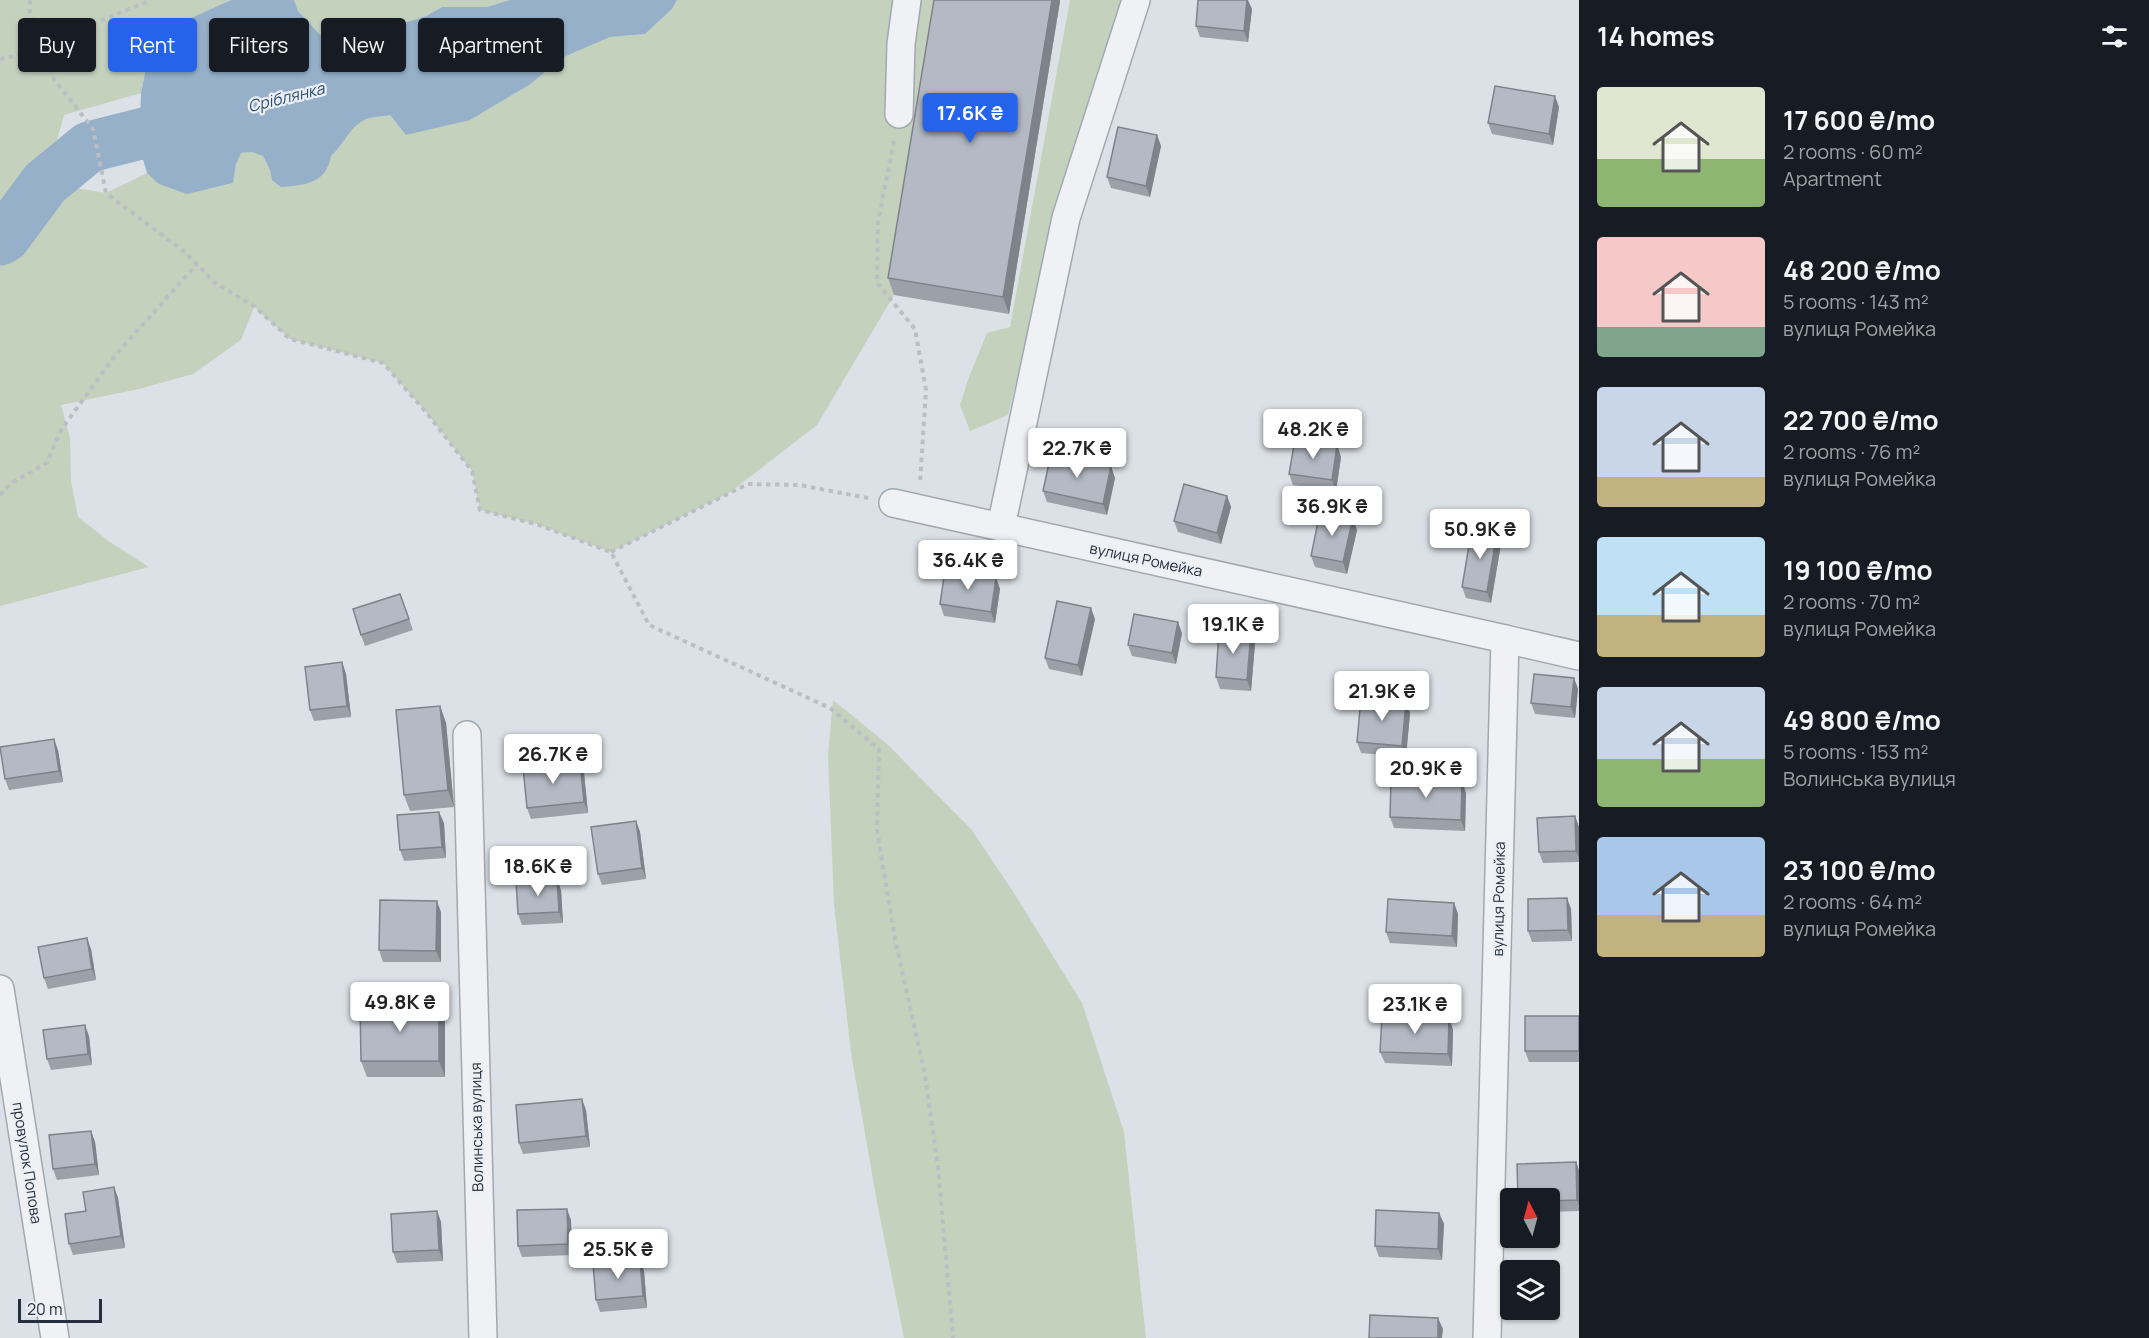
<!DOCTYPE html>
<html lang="en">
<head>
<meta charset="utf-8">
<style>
  body { margin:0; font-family:Manrope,sans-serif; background:#20242c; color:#f1f3f6; height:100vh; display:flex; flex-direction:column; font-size:22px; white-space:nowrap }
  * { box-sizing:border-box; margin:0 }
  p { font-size:20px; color:#9ea1a6 }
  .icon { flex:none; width:33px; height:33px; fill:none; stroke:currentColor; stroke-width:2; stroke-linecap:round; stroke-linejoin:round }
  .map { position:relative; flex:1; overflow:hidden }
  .side { display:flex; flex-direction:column; background:#171b24; width:570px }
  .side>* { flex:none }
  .top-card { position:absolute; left:18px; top:18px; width:570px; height:54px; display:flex; gap:12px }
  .needle { width:39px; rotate:354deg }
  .fabs { position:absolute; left:1500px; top:1188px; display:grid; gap:12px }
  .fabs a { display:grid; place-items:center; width:60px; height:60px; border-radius:6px; background:#171b24; box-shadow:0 2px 4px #0004; font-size:30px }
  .scale { position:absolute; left:18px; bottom:15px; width:84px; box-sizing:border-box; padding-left:6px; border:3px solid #262f3e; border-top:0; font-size:16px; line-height:21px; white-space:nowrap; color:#262f3e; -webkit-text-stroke:4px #ecf0f5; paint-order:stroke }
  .price { position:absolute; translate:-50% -51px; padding:0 14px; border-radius:6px; background:#fff; color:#222; font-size:20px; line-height:39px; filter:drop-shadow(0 2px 3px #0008) }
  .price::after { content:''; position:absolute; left:50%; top:36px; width:18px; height:14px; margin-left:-9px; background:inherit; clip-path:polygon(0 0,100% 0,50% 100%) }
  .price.selected { background:#2563eb; color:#fff }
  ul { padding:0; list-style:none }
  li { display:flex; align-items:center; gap:18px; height:150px; padding:0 18px }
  li span { display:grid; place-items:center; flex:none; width:168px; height:120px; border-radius:6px; color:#555 }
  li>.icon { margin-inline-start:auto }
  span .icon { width:72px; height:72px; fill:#fffc; stroke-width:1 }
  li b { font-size:26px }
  h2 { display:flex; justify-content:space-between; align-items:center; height:72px; padding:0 18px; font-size:26px }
  .chip { padding:0 21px; border-radius:6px; background:#171b24; box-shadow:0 2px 4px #0004; font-size:21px; line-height:54px }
  .chip.selected { background:#2563eb; color:#fff }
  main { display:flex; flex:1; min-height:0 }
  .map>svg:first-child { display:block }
</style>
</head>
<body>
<main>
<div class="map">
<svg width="1579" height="1338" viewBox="0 0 1579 1338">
  <rect width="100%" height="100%" fill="#dce1e7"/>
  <g fill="#c3d1bd">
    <path d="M0,0H231L191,18L168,32L147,63L141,93L64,115L45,183L106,193L147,173C172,195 202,192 233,183L236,164L241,153L252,152L263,156L270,170L272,180L329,164L331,156C343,146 348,130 361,122C369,116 381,117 390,115L396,123L470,120L529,85L564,57L610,37L645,34L672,9L677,0H943L894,295L817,425L729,493L611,552L536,524L480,510L472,471L426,412L383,363L290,339L254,307L241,340L193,374L139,389L61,405L70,438L71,481L78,517L110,542L149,567L0,606Z"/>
    <polygon points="294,0 510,0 487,7 442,7 426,16 388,28 362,47 325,40 298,11"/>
    <polygon points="1070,0 1123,0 1058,212 1008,415 970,431 960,405 969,377 987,333 1010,327"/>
    <polygon points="833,700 886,743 971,829 1014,893 1082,1003 1124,1132 1146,1338 904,1338 877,1202 851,1053 834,904 828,755"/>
  </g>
  <path fill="#96b0c9" d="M231,0H294L298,11L325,40L362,47L388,28L426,16L442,7H487L510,0H677L672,9L645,34L610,37L564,57L529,85L470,120L406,135L390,115C381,117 369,116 361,122C348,130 343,146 331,156C326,184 305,185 281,187L272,180L270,170L263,156L252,152L241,153L236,164L233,183L187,194L159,184L147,173L139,146L141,93L147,63L168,32L191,18Z"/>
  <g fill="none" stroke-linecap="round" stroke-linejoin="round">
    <polyline stroke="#96b0c9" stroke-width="51" points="0,240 5,237 45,183 89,147 207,117"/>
    <defs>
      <g id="minor">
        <polyline points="899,114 901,44 907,0"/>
        <polyline points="893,503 1505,639"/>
        <polyline points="1001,527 1066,218 1136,0"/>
        <polyline points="467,735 483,1338"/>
        <polyline points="0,989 55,1338"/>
        <polyline points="1487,1338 1505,639 1579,656"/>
      </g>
    </defs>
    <use href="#minor" stroke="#a2a8b1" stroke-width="30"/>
    <g stroke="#bbbfc5" stroke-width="4" stroke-dasharray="4.5 4.5" stroke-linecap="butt">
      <polyline points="30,0 30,13 54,79 93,129 106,193 186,253 215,283 254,306 290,339 383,363 426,412 472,471 480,510 536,524 611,552 649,625 830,708 879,749 877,830 895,939 925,1075 938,1167 953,1338"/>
      <polyline points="0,59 14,56 151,0"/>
      <polyline points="894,141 878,222 877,283 915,329 926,390 920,483"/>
      <polyline points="0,495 11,483 47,463 61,430 114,357 197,264"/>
      <polyline points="611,552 748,484 799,485 868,498"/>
    </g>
    <use href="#minor" stroke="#eff1f5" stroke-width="27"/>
  </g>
  <g fill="#9ba0a9">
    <polygon points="934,0 1060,0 1060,1 1009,314 894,295 888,278"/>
    <polygon points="1252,9 1248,42 1200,37 1196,26"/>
    <polygon points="1559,107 1553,145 1492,134 1488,123"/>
    <polygon points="1157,135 1161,146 1150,197 1111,188 1107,177"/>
    <polygon points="1337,445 1341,457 1336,491 1293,485 1289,474"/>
    <polygon points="1115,478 1107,515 1047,502 1043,491"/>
    <polygon points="1227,496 1231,507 1221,544 1178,532 1174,521"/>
    <polygon points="1357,530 1347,574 1315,567 1311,556"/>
    <polygon points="1497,533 1501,544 1491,603 1466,598 1462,587"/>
    <polygon points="996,578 1000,589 995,623 944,616 940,604"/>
    <polygon points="400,594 413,630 365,646 361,635"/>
    <polygon points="1095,619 1082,676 1049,669 1045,658"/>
    <polygon points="1182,633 1176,664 1132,656 1128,645"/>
    <polygon points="1255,644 1251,691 1220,689 1216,677"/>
    <polygon points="342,662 346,674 351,717 314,721 310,710"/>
    <polygon points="1574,678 1578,689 1575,718 1535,714 1531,703"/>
    <polygon points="1406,702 1410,713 1406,757 1361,753 1357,742"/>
    <polygon points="440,706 446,723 454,807 410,811 404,795"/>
    <polygon points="58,750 63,782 9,790 5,779"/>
    <polygon points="584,773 588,813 531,819 527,808"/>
    <polygon points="1466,793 1465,831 1394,828 1390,817"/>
    <polygon points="1575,816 1579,827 1579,862 1543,863 1539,852"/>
    <polygon points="636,821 640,832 646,879 602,885 598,874"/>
    <polygon points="444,823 446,858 404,861 400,850"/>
    <polygon points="561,890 563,923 522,925 518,914"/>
    <polygon points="1567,898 1571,909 1572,941 1532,942 1528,931"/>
    <polygon points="1454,903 1458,914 1457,947 1390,943 1386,932"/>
    <polygon points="441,912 441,962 383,962 379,950"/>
    <polygon points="91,949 96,980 48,989 44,978"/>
    <polygon points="1579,1016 1579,1062 1529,1062 1525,1051"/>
    <polygon points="1449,1018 1453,1030 1452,1066 1385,1063 1380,1052"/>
    <polygon points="445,1021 445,1077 367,1077 361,1061"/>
    <polygon points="89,1036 92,1065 51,1070 47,1059"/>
    <polygon points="586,1110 590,1147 523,1154 519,1143"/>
    <polygon points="91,1131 95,1142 99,1175 57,1180 53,1169"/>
    <polygon points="1576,1162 1579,1170 1579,1211 1550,1212 1550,1198"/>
    <polygon points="114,1187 118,1198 125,1248 73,1255 69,1244 86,1211"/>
    <polygon points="437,1211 441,1222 443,1261 397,1263 393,1252"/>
    <polygon points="1439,1213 1444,1224 1442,1260 1379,1257 1375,1246"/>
    <polygon points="571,1220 572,1255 522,1257 518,1246"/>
    <polygon points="644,1271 647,1308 600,1312 596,1300"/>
  </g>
  <g fill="#7e8289">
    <polygon points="1052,0 1060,0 1060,1 1009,314 1003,297"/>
    <polygon points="1247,0 1248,0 1252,9 1248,42 1244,31"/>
    <polygon points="1555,96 1559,107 1553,145 1549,134"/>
    <polygon points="1157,135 1161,146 1150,197 1146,186"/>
    <polygon points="1337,445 1341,457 1336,491 1332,480"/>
    <polygon points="1111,466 1115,478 1107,515 1103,504"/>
    <polygon points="1227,496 1231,507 1221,544 1217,533"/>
    <polygon points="1353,518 1357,530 1347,574 1343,562"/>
    <polygon points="1497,533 1501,544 1491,603 1487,592"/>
    <polygon points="996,578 1000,589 995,623 991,612"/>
    <polygon points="1091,608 1095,619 1082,676 1078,665"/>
    <polygon points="1178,622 1182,633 1176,664 1172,653"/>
    <polygon points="1251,633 1255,644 1251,691 1247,680"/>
    <polygon points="342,662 346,674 351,717 347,706"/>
    <polygon points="1574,678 1578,689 1575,718 1571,707"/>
    <polygon points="1406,702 1410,713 1406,757 1402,746"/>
    <polygon points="440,706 446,723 454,807 448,790"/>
    <polygon points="54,739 58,750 63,782 59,771"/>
    <polygon points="580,762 584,773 588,813 584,802"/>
    <polygon points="1462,781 1466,793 1465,831 1461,820"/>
    <polygon points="439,812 444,823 446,858 442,847"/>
    <polygon points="1575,816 1579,827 1579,858 1576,851"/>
    <polygon points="636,821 640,832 646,879 642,868"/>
    <polygon points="557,879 561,890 563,923 559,912"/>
    <polygon points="1567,898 1571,909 1572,941 1568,930"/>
    <polygon points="437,901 441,912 441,962 436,951"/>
    <polygon points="1454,903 1458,914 1457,947 1452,936"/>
    <polygon points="87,938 91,949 96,980 92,969"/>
    <polygon points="439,1005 445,1021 445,1077 439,1061"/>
    <polygon points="1449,1018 1453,1030 1452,1066 1448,1054"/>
    <polygon points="85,1025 89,1036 92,1065 88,1054"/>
    <polygon points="582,1099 586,1110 590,1147 586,1136"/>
    <polygon points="91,1131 95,1142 99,1175 95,1164"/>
    <polygon points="1576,1162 1579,1170 1579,1205 1577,1200"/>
    <polygon points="114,1187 118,1198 125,1248 121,1236"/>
    <polygon points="567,1209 571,1220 572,1255 568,1244"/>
    <polygon points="437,1211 441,1222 443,1261 439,1250"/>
    <polygon points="1439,1213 1444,1224 1442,1260 1438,1249"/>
    <polygon points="640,1260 644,1271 647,1308 643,1296"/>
    <polygon points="1438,1318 1443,1329 1442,1338 1438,1338"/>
  </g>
  <g fill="#b4bac4" stroke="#7e8289" stroke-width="1.5">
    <polygon points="934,0 1052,0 1003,297 888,278"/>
    <polygon points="1198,0 1247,0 1244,31 1196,26"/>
    <polygon points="1495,86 1555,96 1549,134 1488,123"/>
    <polygon points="1118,127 1157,135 1146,186 1107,177"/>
    <polygon points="1295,439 1337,445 1332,480 1289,474"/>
    <polygon points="1051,454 1111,466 1103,504 1043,491"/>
    <polygon points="1184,484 1227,496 1217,533 1174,521"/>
    <polygon points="1320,512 1353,518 1343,562 1311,556"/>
    <polygon points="1472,528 1497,533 1487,592 1462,587"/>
    <polygon points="945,570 996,578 991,612 940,604"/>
    <polygon points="400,594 409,619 361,635 353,609"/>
    <polygon points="1057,601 1091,608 1078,665 1045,658"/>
    <polygon points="1134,614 1178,622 1172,653 1128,645"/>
    <polygon points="1219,631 1251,633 1247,680 1216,677"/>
    <polygon points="342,662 347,706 310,710 305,667"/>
    <polygon points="1534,674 1574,678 1571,707 1531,703"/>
    <polygon points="1361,698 1406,702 1402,746 1357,742"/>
    <polygon points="440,706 448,790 404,795 396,710"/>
    <polygon points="54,739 59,771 5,779 0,747"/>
    <polygon points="580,762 584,802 527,808 523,767"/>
    <polygon points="1391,779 1462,781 1461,820 1390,817"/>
    <polygon points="439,812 442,847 400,850 397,815"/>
    <polygon points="1575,816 1576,851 1539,852 1537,818"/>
    <polygon points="636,821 642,868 598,874 591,827"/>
    <polygon points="557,879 559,912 518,914 516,881"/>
    <polygon points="1567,898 1568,930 1528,931 1528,899"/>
    <polygon points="1388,899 1454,903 1452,936 1386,932"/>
    <polygon points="380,900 437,901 436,951 379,950"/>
    <polygon points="87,938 92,969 44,978 38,947"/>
    <polygon points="360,1005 439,1005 439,1061 361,1061"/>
    <polygon points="1382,1016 1449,1018 1448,1054 1380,1052"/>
    <rect x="1525" y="1016" width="54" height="35"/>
    <polygon points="85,1025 88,1054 47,1059 43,1030"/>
    <polygon points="582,1099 586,1136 519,1143 516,1105"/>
    <polygon points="91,1131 95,1164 53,1169 49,1135"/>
    <polygon points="1576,1162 1577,1200 1550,1201 1550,1198 1518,1198 1517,1164"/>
    <polygon points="114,1187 121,1236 69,1244 65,1214 86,1211 83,1192"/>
    <polygon points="567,1209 568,1244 518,1246 517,1210"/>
    <polygon points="1376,1210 1439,1213 1438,1249 1375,1246"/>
    <polygon points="437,1211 439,1250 393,1252 391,1214"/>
    <polygon points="640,1260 643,1296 596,1300 593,1264"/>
    <polygon points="1370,1315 1438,1318 1438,1338 1369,1338"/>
  </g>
  <g text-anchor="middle" stroke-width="4.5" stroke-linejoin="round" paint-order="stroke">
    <g font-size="15" fill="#262f3e" stroke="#ecf0f5">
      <text transform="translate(1146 560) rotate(12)" y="5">вулиця Ромейка</text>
      <text transform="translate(1499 899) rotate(-89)" y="5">вулиця Ромейка</text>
      <text transform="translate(477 1127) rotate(-91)" y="5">Волинська вулиця</text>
      <text transform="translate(27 1163) rotate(81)" y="5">провулок Попова</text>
    </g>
    <g font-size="16" font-style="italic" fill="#2f4f72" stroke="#ecf0f5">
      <text transform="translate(286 97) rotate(-14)" y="6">Сріблянка</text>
    </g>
  </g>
</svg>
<div class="fabs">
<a><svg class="needle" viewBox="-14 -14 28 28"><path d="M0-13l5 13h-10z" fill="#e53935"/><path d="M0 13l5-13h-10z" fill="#9ea1a6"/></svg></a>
<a><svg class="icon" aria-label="layers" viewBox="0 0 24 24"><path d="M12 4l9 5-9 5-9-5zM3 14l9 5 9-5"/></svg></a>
</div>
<div class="scale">20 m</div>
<b class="price selected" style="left:970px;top:144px">17.6K ₴</b>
<b class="price" style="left:1313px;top:460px">48.2K ₴</b>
<b class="price" style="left:1077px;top:479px">22.7K ₴</b>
<b class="price" style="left:1332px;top:537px">36.9K ₴</b>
<b class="price" style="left:1480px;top:560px">50.9K ₴</b>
<b class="price" style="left:968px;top:591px">36.4K ₴</b>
<b class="price" style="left:1233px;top:655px">19.1K ₴</b>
<b class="price" style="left:1382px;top:722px">21.9K ₴</b>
<b class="price" style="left:553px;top:785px">26.7K ₴</b>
<b class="price" style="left:1426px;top:799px">20.9K ₴</b>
<b class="price" style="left:538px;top:897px">18.6K ₴</b>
<b class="price" style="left:400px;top:1033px">49.8K ₴</b>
<b class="price" style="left:1415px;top:1035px">23.1K ₴</b>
<b class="price" style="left:618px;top:1280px">25.5K ₴</b>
<div class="top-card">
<a class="chip">Buy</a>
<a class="chip selected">Rent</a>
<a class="chip">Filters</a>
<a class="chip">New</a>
<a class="chip">Apartment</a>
</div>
</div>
<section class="side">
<h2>14 homes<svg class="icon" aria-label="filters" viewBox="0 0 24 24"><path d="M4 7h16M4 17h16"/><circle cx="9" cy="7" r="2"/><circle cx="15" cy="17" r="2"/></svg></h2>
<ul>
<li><span style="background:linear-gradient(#dfe7d0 60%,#8fb573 0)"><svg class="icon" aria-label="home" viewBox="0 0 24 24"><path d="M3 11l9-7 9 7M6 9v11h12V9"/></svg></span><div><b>17 600 ₴/mo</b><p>2 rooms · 60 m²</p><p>Apartment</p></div></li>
<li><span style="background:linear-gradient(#f6c9c9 75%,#7fa58c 0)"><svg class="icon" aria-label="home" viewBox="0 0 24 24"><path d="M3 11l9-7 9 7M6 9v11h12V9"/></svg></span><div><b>48 200 ₴/mo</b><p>5 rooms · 143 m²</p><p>вулиця Ромейка</p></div></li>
<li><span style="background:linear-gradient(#c9d6e8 75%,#c2b280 0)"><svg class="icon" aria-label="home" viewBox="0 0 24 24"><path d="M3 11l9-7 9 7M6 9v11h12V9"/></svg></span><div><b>22 700 ₴/mo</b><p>2 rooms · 76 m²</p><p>вулиця Ромейка</p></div></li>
<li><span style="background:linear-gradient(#bfe0f5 65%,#c2b280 0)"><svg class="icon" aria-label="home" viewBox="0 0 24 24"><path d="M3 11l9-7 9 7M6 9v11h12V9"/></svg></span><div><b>19 100 ₴/mo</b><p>2 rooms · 70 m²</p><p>вулиця Ромейка</p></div></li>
<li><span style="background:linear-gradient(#c9d6e8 60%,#8fb573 0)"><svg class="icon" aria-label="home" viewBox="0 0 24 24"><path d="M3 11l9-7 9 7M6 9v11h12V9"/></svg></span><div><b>49 800 ₴/mo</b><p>5 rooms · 153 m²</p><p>Волинська вулиця</p></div></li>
<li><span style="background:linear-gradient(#a9c7e8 65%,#c2b280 0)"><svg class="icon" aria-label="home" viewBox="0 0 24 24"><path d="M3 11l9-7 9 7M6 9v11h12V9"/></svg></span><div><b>23 100 ₴/mo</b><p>2 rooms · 64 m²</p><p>вулиця Ромейка</p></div></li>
</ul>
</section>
</main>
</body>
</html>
